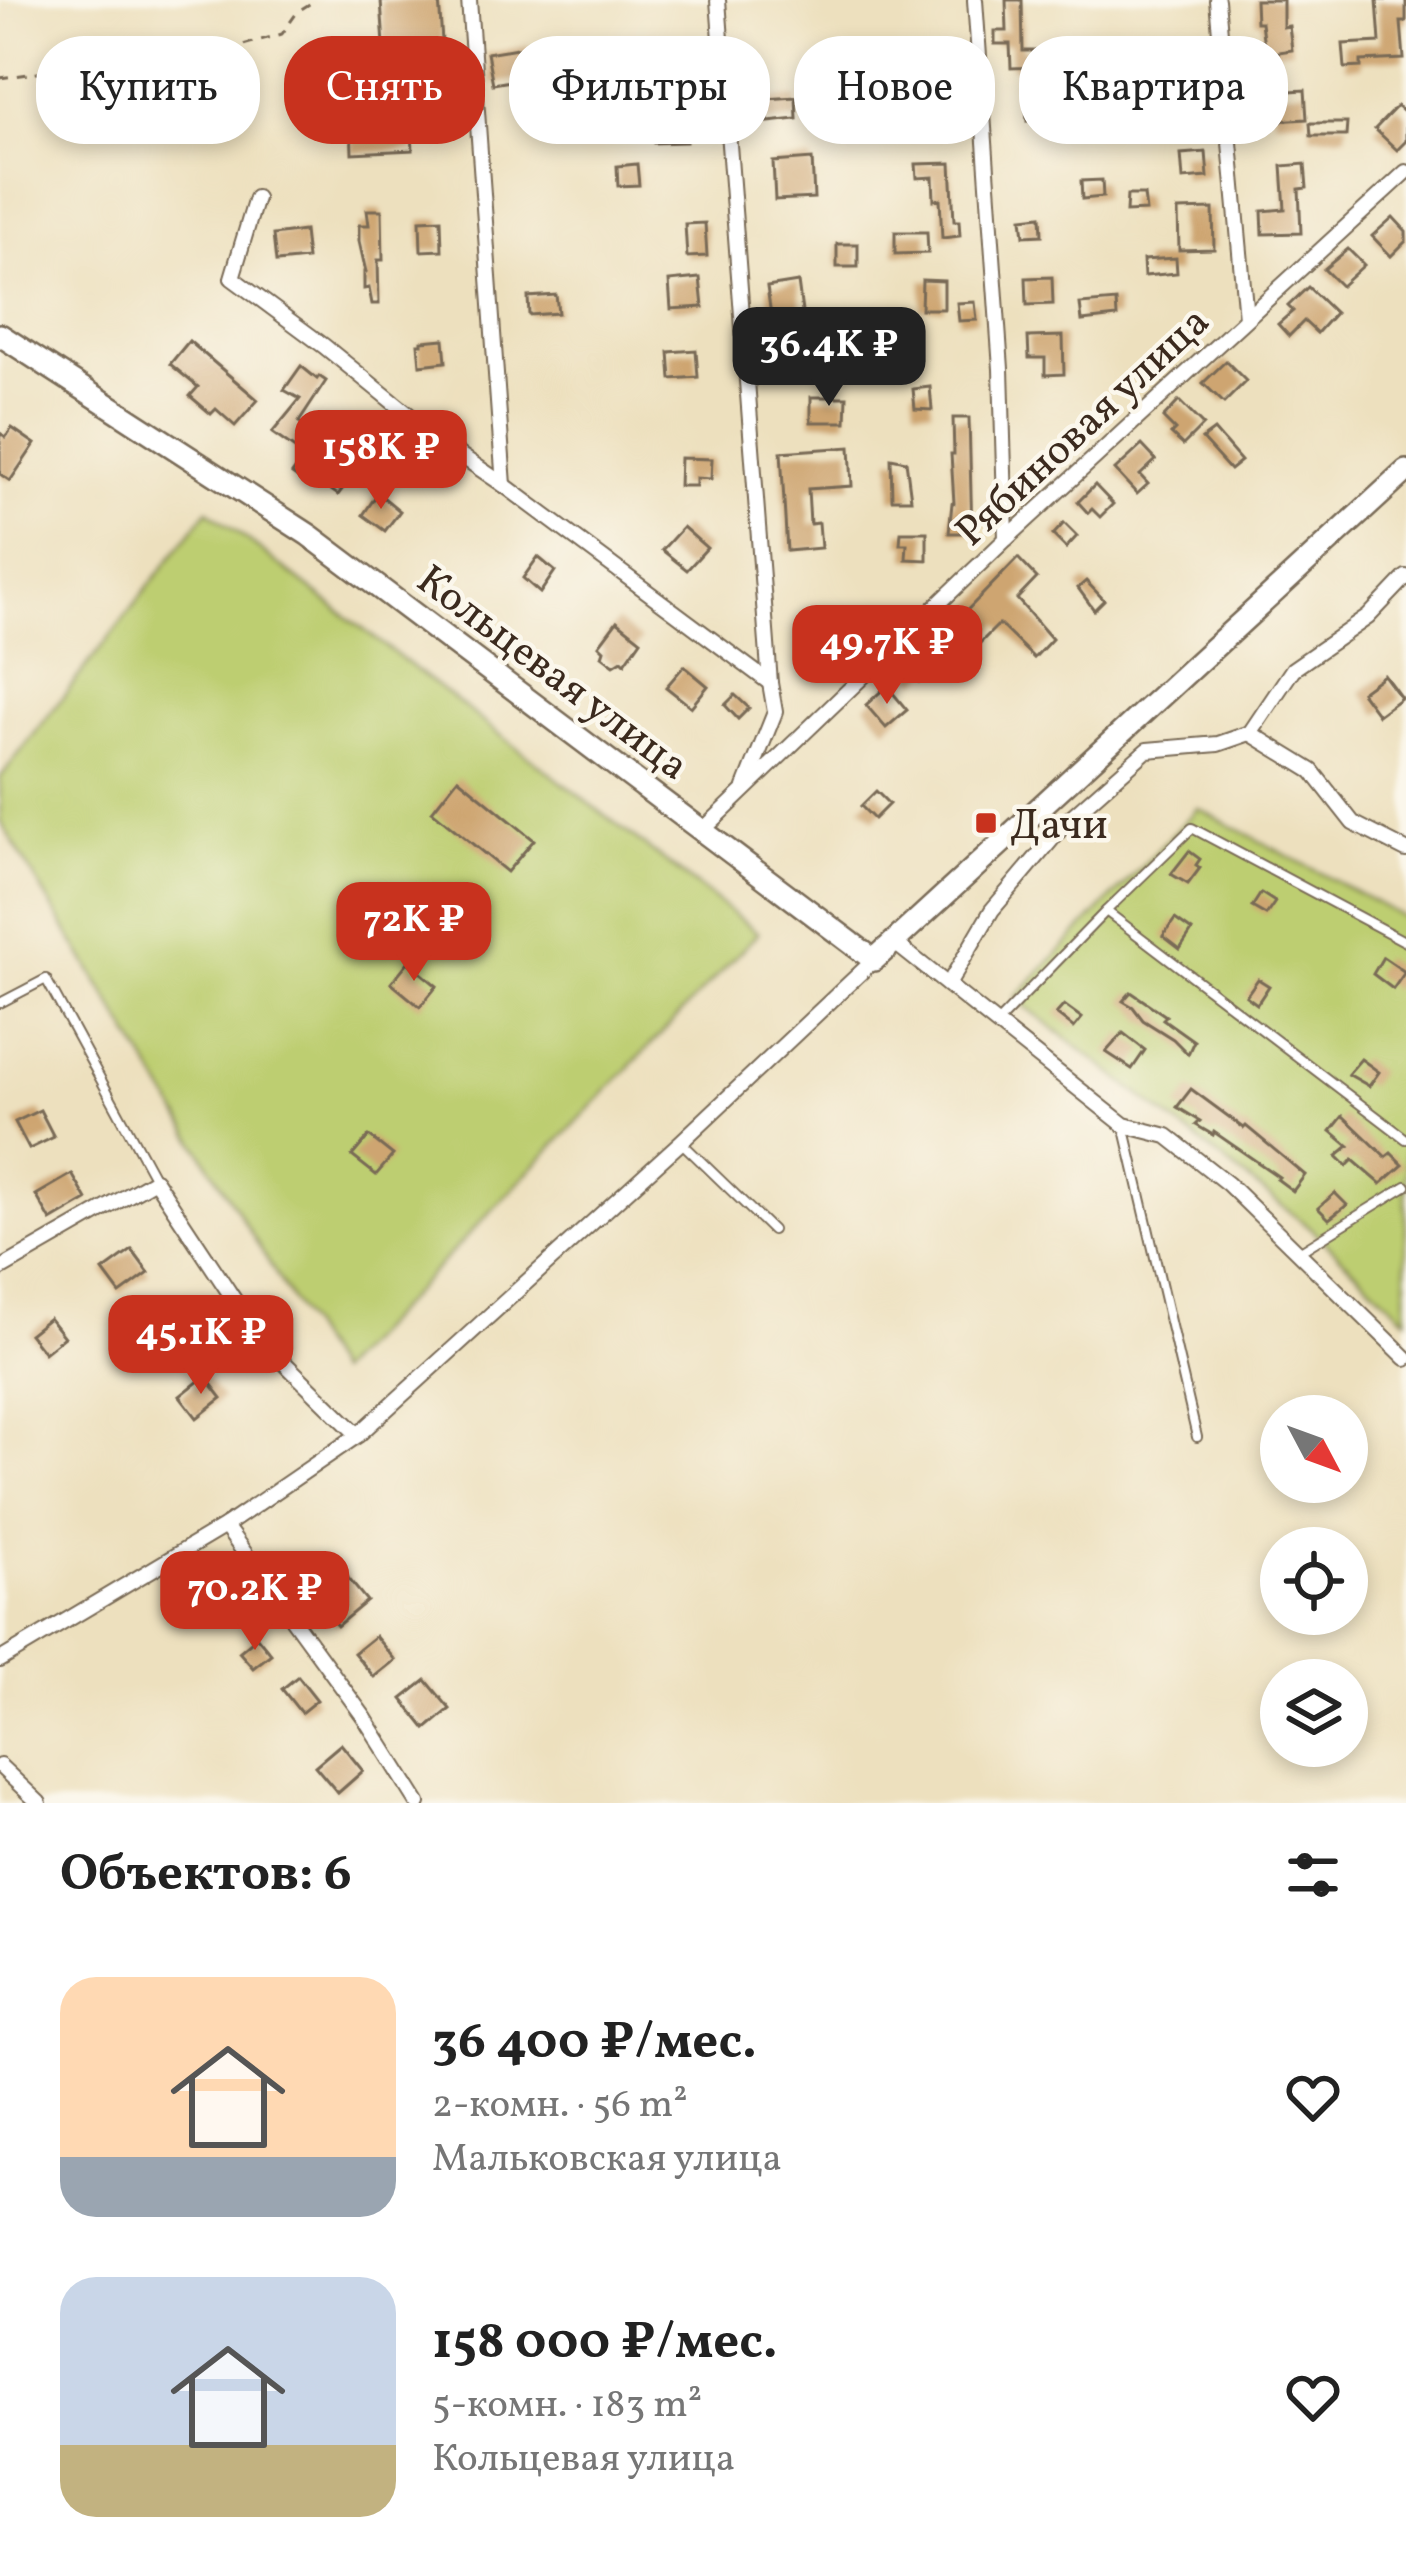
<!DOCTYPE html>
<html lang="ru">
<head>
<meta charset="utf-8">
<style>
  body { margin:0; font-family:Vollkorn,serif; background:#f6f6f6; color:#222; height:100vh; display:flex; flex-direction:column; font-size:45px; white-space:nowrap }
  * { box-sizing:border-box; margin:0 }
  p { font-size:39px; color:#767676 }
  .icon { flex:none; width:66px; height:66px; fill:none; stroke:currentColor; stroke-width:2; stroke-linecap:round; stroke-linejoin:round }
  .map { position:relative; height:1803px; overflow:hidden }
  .side { display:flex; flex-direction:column; background:#fff; flex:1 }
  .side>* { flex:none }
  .guide { position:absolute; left:36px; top:36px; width:1335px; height:108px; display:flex; gap:24px }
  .needle { width:78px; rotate:131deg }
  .fabs { position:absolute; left:1260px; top:1395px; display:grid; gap:24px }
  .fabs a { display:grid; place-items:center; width:108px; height:108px; border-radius:50%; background:#fff; box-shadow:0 6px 18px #0003; font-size:60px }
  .price { position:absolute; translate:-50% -102px; padding:0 27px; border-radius:24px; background:#c8321e; color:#fff; font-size:39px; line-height:78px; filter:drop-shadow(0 3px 6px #0008) }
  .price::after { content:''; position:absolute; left:50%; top:72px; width:36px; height:27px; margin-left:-18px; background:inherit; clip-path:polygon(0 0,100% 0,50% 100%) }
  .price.selected { background:#222; color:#fff }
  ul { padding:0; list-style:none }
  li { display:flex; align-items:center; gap:36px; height:300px; padding:0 60px }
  li span { display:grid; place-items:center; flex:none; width:336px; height:240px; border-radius:36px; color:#555 }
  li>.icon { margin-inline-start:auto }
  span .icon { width:144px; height:144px; fill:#fffc; stroke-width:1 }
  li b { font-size:51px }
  h2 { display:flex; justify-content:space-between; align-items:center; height:144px; padding:0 60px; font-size:51px }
  .pill { padding:0 42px; border-radius:48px; background:#fff; box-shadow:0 6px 18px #0003; font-size:42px; line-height:108px }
  .pill.selected { background:#c8321e; color:#fff }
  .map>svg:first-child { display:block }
</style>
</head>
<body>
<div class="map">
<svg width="1406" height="1803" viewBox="0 0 1406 1803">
  <rect width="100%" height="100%" fill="#fbf7ec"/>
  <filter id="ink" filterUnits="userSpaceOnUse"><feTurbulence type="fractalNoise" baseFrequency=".00833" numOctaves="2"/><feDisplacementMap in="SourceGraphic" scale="24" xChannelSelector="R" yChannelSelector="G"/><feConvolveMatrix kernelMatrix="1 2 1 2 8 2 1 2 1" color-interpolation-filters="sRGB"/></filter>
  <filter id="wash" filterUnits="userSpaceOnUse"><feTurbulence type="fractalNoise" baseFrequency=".004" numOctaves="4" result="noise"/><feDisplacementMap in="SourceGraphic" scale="48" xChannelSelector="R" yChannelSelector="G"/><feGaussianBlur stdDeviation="2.7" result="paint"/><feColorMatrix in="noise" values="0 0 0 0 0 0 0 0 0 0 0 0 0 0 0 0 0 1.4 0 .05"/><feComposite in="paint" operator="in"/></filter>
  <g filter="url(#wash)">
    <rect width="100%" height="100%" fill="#ede0be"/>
    <g fill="#bdce71" stroke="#7c7c48" stroke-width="3">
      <polygon points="208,510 758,933 336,1373 0,821 0,778"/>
      <polygon points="1198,808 1406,919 1406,1318 1309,1227 1015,998"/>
    </g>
    <g id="blocks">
      <g fill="#cea571">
        <polygon points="401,0 439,0 442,41 384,45 381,1"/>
        <polygon points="1006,0 1022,0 1023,51 1039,51 1039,67 1011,68 1010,44 995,44 995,31 1007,31"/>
        <polygon points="1255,0 1283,0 1283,27 1289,26 1292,50 1265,54 1261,22 1256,22"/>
        <polygon points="1377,0 1406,0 1406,22 1401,22 1404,59 1361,61 1361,67 1345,68 1343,44 1380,42"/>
        <polygon points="1184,40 1187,67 1159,71 1156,44"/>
        <polygon points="529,46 534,77 493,84 487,53"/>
        <polygon points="680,50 680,75 646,76 646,51"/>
        <polygon points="1305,90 1307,119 1275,121 1273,92"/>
        <polygon points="1048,93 1050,119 1027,121 1025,95"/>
        <polygon points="796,97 797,119 768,122 766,99"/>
        <polygon points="1196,103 1197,123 1164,125 1164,104"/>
        <polygon points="1397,106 1406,114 1406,141 1397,150 1375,129"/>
        <polygon points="920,108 938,108 940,130 922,132"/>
        <polygon points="685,116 686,142 654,143 653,117"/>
        <polygon points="411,119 413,150 352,153 351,123"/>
        <polygon points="1310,123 1347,123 1346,136 1311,136"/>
        <polygon points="1206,152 1208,177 1183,179 1181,154"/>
        <polygon points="812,159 814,198 775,200 773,162"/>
        <polygon points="951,163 954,221 959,221 960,236 942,238 940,199 934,200 933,177 917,178 916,164"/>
        <polygon points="637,164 639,185 618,186 617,166"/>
        <polygon points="1305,164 1307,188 1299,189 1301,233 1263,234 1262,211 1285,209 1282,166"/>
        <polygon points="1102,180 1103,197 1082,199 1081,181"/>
        <polygon points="1127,195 1144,195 1146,211 1126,212"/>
        <polygon points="1213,209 1214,249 1179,250 1178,210"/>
        <polygon points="367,210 382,210 383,260 378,260 379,304 372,304 369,288 364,289 364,272 366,272 359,241 359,225 369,225"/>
        <polygon points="1041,216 1042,235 1024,236 1022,218"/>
        <polygon points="1393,217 1406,231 1406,241 1391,256 1372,236"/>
        <polygon points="441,219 442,250 421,251 420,220"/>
        <polygon points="705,223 707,256 687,257 685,224"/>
        <polygon points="304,231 307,259 276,262 273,235"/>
        <polygon points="895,232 927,232 928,253 895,254"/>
        <rect x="837" y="244" width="21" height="23"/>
        <polygon points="1348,249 1364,265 1341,286 1324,269"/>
        <polygon points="1176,258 1177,273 1144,276 1143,260"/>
        <polygon points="1052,277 1053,304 1027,305 1026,278"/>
        <polygon points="700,278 703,307 671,309 669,281"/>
        <polygon points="922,280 944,281 944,309 921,309"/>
        <polygon points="798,282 805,334 807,334 806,362 770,361 772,322 767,287"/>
        <polygon points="1308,287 1335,313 1317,333 1304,321 1289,336 1278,324 1293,311 1288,306"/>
        <polygon points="556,295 558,313 529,315 528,297"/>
        <polygon points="1116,301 1117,317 1082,321 1080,304"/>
        <polygon points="975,302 977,320 959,321 957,303"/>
        <polygon points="1063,336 1064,374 1045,375 1045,358 1029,358 1028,337"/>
        <polygon points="444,339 446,362 420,365 418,344 422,344 422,341"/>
        <polygon points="189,341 258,400 235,426 216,409 211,414 190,396 198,387 170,364"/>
        <polygon points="696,350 698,377 671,379 669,352"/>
        <polygon points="1226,361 1246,381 1224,403 1203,383"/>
        <polygon points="301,366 317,379 319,376 326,381 299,422 304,425 297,436 352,476 338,495 317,480 311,488 292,474 305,456 272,433 300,399 284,390"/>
        <polygon points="930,387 932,410 915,409 913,389"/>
        <polygon points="811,397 847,397 846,422 811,422"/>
        <polygon points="1179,401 1203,425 1183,445 1171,434 1175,430 1163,418"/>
        <polygon points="953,418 969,418 972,533 949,533 952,503 954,503 951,454 954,454"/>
        <polygon points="12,428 35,444 10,481 0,474 0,433 6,437"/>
        <polygon points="1214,430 1241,461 1230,470 1202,439"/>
        <polygon points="1142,445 1156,460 1140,475 1148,484 1137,494 1115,470"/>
        <polygon points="850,447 852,486 808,489 810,524 819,523 821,548 787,551 781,452"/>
        <polygon points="680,458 712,459 711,479 696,478 696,486 679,486"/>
        <polygon points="891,458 906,461 911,499 892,499"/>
        <polygon points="1095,485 1113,504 1100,517 1092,509 1088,513 1078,502"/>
        <polygon points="378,493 400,511 385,531 363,515"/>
        <polygon points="1064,523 1077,536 1066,548 1053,535"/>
        <polygon points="683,527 707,548 687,570 662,550"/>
        <polygon points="901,532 927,532 927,560 906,559 907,544 900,544"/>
        <polygon points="538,557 555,571 540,593 523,578"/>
        <polygon points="1018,558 1037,578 1017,599 1052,639 1034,658 999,624 968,655 945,633"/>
        <polygon points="1086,581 1104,600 1094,610 1078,588"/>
        <polygon points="617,621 641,640 625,663 622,660 614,665 602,656 604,650 599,645"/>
        <polygon points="918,655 932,669 919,682 905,668"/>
        <polygon points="684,666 708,686 691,707 666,687"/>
        <polygon points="1384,675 1401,698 1378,715 1361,692"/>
        <polygon points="887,686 907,710 886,728 866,705"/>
        <polygon points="735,695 749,708 738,719 725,705"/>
        <polygon points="458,778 534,840 507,872 432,811"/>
        <polygon points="876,791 889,804 874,819 861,806"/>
        <polygon points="1189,851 1200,859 1196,865 1200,868 1188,884 1171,874"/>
        <polygon points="1261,893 1275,902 1266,915 1252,907"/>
        <polygon points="1175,919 1192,931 1180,949 1163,936"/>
        <polygon points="1383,957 1405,972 1393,989 1373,974"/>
        <polygon points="408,962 437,986 420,1007 391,983"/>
        <polygon points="1258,979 1269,986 1257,1004 1246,996"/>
        <polygon points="1131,992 1166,1016 1163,1019 1194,1041 1188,1054 1173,1039 1143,1020 1133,1007 1123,1001"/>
        <polygon points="1064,1005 1082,1018 1074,1028 1056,1014"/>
        <polygon points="1123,1033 1145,1050 1132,1069 1106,1052"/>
        <polygon points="1361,1059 1379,1072 1369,1086 1348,1074"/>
        <polygon points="1191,1089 1244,1128 1246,1126 1305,1175 1293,1191 1277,1179 1279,1177 1214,1132 1213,1135 1196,1125 1200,1121 1177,1107"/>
        <polygon points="40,1110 54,1137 29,1149 15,1122"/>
        <polygon points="1343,1116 1386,1157 1391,1153 1403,1165 1381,1184 1353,1160 1347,1166 1337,1156 1349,1146 1331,1131"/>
        <polygon points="369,1136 393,1155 376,1175 352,1156"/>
        <polygon points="72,1174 87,1200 51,1221 36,1195"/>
        <polygon points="1335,1193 1347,1205 1329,1219 1318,1208"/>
        <polygon points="132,1250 149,1273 120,1294 103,1271"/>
        <polygon points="169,1307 188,1331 166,1348 147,1324"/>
        <polygon points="49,1318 64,1337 44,1353 29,1334"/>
        <polygon points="205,1376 222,1398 197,1418 180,1396"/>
        <polygon points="343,1572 367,1601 337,1626 313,1597"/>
        <polygon points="375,1636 395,1660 374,1677 354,1653"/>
        <polygon points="257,1637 271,1654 253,1668 239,1652"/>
        <polygon points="298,1676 317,1700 301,1713 282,1689"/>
        <polygon points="426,1680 450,1709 426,1729 402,1699"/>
        <polygon points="341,1744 363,1771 338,1793 315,1766"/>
      </g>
    </g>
  </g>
  <g filter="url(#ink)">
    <use href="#blocks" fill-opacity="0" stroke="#796a56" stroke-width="3"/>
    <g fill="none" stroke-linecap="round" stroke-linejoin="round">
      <defs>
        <g id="lane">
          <polyline points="1106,911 1406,1139"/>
          <polyline points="0,1003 46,979 155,1179"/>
          <polyline points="997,1023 1106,911 1192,828 1406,942"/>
          <polyline points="1124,1125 1197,1437"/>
          <polyline points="682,1143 772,1230"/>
          <polyline points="1299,1252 1406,1186"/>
        </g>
        <g id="street">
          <polyline points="469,0 504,485"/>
          <polyline points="718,0 770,683 775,712 745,787"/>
          <polyline points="975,0 1001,369 1006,539"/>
          <polyline points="1217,0 1246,318"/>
          <polyline points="256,198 232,278 324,346 451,449 504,485 770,683"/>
          <polyline points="1250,733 1312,771 1353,823 1406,850"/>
          <polyline points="702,831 1006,539 1406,172"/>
          <polyline points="895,943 1124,1125 1167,1136 1228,1184 1406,1358"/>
          <polyline points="948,985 992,910 1069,819 1147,750 1218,744 1250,733 1293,669 1368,617 1406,577"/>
          <polyline points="0,1269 155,1180 260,1339 358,1435"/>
          <polyline points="225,1526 364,1717 418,1803"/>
          <polyline points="0,1660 225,1526 358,1435 681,1142 874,960"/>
          <polyline points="0,1766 39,1803"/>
        </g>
        <polyline id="secondary" points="0,335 309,535 874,960 1406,471"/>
      </defs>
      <use href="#lane" stroke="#796a56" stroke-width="12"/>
      <use href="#street" stroke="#796a56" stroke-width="18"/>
      <use href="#secondary" stroke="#796a56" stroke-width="26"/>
      <polyline stroke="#796a56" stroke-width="3" stroke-dasharray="9 9" stroke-linecap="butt" points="0,78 117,62 185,43 207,55 282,34 298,11 316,0"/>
      <use href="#lane" stroke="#fff" stroke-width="8"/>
      <use href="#street" stroke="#fff" stroke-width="14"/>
      <use href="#secondary" stroke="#fff" stroke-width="21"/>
    </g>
  </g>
  <rect fill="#c8321e" stroke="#fbf7ec" stroke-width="4.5" x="974" y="811" width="24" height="24" rx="6"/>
  <g text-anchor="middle" stroke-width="9" stroke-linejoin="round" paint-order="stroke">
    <g font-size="42" fill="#3b2a1e" stroke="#fbf7ec">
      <text transform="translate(1081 425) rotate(-43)" y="15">Рябиновая улица</text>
      <text transform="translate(554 671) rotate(37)" y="15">Кольцевая улица</text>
    </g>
    <g font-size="42" fill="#3b2a1e" stroke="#fbf7ec" text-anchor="start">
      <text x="1010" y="838">Дачи</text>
    </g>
  </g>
</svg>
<div class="fabs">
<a><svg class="needle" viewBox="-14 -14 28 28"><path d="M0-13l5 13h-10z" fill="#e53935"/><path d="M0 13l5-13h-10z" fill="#767676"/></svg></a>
<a><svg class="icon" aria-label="locate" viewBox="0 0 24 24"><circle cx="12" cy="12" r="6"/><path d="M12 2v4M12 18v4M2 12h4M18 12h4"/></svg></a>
<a><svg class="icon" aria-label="layers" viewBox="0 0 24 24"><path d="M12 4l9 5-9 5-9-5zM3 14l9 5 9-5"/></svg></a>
</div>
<b class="price selected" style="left:829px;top:409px">36.4K ₽</b>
<b class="price" style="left:381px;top:512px">158K ₽</b>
<b class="price" style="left:887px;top:707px">49.7K ₽</b>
<b class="price" style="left:414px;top:984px">72K ₽</b>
<b class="price" style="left:201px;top:1397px">45.1K ₽</b>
<b class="price" style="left:255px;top:1653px">70.2K ₽</b>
<div class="guide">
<a class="pill">Купить</a>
<a class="pill selected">Снять</a>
<a class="pill">Фильтры</a>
<a class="pill">Новое</a>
<a class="pill">Квартира</a>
</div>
</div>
<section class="side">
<h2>Объектов: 6<svg class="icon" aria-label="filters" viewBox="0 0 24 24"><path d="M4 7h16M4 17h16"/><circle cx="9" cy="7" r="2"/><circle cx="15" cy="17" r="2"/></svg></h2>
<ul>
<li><span style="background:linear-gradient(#ffd9b3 75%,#9aa5b1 0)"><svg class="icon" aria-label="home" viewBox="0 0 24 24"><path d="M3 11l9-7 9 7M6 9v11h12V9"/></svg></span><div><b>36 400 ₽/мес.</b><p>2-комн. · 56 m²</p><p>Мальковская улица</p></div><svg class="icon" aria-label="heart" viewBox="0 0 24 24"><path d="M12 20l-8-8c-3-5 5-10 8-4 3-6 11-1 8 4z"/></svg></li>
<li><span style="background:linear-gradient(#c9d6e8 70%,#c2b280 0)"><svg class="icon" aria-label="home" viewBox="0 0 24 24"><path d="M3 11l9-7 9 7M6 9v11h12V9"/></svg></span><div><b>158 000 ₽/мес.</b><p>5-комн. · 183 m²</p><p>Кольцевая улица</p></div><svg class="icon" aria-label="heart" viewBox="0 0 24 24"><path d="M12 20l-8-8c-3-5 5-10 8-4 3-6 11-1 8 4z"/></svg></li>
</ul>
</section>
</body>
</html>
